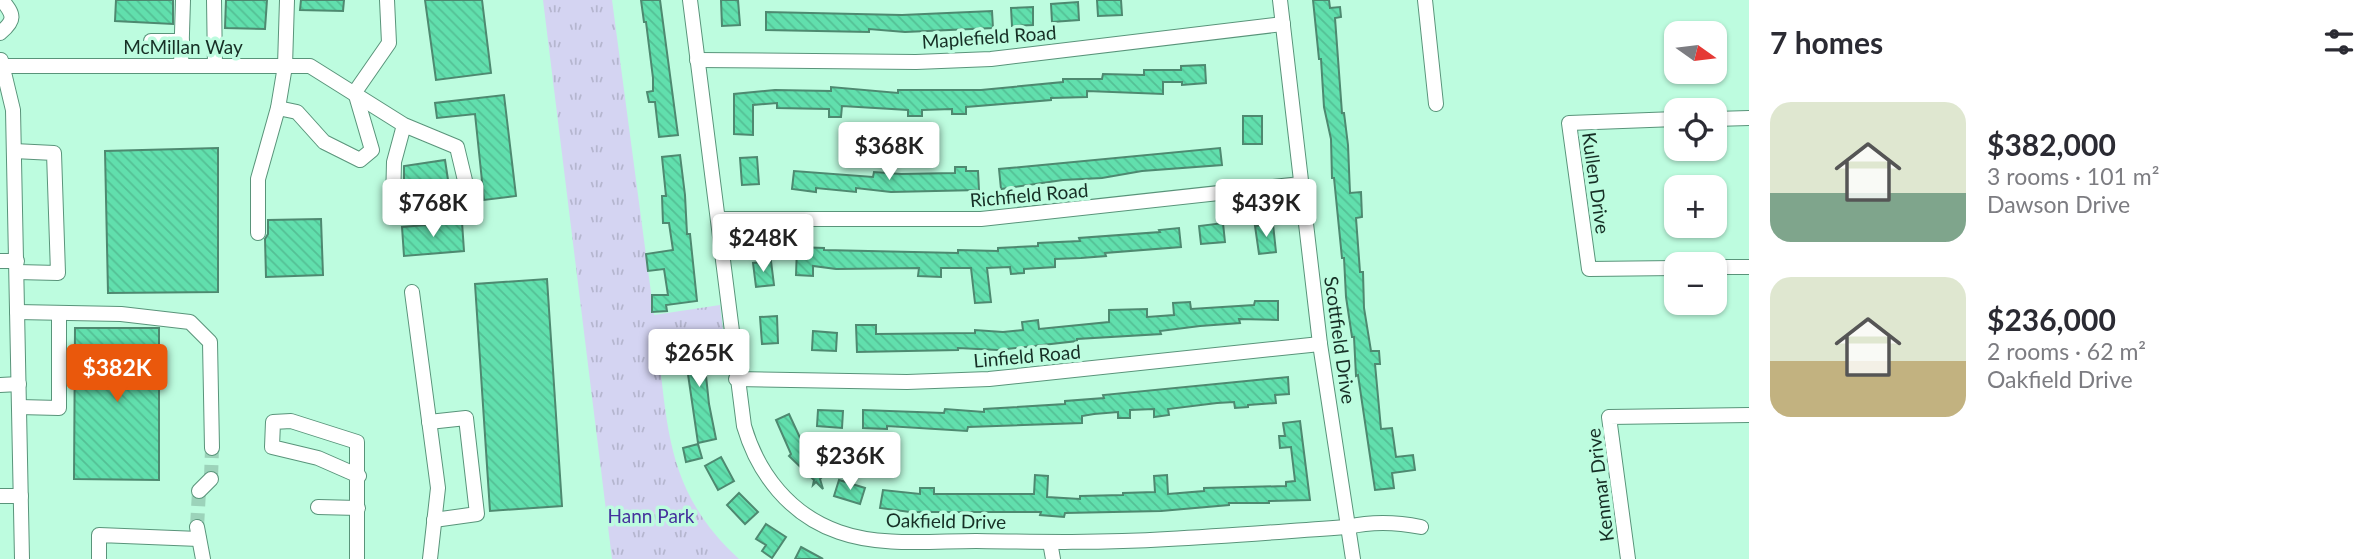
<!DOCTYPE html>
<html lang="en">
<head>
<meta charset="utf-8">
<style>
  body { margin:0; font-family:Lato,sans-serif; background:#f7f7f7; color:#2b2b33; height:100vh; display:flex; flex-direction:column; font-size:26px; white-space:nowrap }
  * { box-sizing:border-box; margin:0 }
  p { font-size:23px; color:#7c7c81 }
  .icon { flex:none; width:38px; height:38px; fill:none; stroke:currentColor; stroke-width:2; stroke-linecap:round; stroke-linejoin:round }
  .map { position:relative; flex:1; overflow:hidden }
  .drawer { display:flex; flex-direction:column; background:#fff; width:630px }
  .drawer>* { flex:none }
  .needle { width:46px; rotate:104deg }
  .buttons { position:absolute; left:1664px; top:21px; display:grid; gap:14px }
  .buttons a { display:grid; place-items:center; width:63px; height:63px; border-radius:14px; background:#fff; box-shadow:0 2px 5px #0004; font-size:35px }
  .price { position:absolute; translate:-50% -60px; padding:0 16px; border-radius:7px; background:#fff; color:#222; font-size:23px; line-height:46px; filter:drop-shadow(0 2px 4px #0008) }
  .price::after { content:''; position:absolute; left:50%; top:42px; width:21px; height:16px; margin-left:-10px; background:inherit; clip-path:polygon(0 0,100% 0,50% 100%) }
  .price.active { background:#ea580c; color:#fff }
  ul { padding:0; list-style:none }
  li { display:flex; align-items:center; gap:21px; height:175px; padding:0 21px }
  li span { display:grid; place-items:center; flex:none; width:196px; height:140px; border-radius:21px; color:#555 }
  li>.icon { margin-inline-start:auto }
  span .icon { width:84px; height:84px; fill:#fffc; stroke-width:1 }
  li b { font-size:30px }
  h2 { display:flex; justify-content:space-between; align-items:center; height:84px; padding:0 21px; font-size:30px }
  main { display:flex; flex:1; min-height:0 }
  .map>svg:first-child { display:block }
</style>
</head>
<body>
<main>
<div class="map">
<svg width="1749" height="559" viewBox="0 0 1749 559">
  <defs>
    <pattern id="grass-tufts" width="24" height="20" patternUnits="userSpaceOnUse" patternTransform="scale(1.75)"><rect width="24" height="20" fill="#d4d4f2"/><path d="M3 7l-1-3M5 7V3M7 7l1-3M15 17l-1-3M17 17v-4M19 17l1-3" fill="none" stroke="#b5b6cf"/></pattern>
    <pattern id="building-back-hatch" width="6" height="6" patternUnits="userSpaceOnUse" patternTransform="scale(1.75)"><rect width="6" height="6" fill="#61dfad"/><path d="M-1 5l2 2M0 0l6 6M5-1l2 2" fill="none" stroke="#54c095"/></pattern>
  </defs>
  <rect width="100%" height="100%" fill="#bdfcdf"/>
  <path fill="url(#grass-tufts)" d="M543,0H612L654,315L720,305L723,330L657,339C668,430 667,493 739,559H612Z"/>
  <g fill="url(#building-back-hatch)" stroke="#4e8970" stroke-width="2">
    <polygon points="116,0 173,0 173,24 115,21"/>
    <polygon points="226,0 267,0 265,29 225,28"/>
    <polygon points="301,0 344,0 343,11 300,10"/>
    <polygon points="425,0 482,0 491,73 436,80"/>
    <polygon points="641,0 660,0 678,135 659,137 655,102 649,102 647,92 653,91 653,78 646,22 644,22"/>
    <polygon points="721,0 738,0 740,25 722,26"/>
    <polygon points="1097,0 1121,0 1122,15 1098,16"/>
    <polygon points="1313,0 1329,0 1330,8 1340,7 1341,17 1335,18 1342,113 1344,113 1348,145 1350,193 1361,192 1362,217 1356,218 1360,272 1363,272 1364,308 1371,351 1379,351 1380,364 1375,364 1381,429 1392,428 1396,457 1413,455 1415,470 1392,473 1394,488 1375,490 1358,375 1356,376 1354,337 1352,337 1346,297 1344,258 1342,258 1334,178 1332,178 1331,139 1324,107 1321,59 1319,59"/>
    <polygon points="1078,2 1079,20 1052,22 1051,4"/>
    <polygon points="1033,7 1033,25 1012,26 1011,8"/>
    <polygon points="992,11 993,28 905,32 869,29 869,32 766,30 766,12 902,15"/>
    <polygon points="1205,65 1206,83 1182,85 1182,82 1163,82 1163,94 1087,91 1087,97 1051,98 1051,100 966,107 966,114 952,114 952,109 922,110 922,116 908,116 908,110 842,106 841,117 829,117 829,109 777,108 777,103 753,105 753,135 734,134 734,94 775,90 831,91 831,87 898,93 898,90 981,90 1063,82 1063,79 1102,79 1103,74 1144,75 1144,70 1181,70 1181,66"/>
    <polygon points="504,95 516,196 484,200 475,114 437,118 435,103"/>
    <rect x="1243" y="116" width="19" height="28"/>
    <polygon points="218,148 218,292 108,293 105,151"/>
    <polygon points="1220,148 1222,165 1142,171 1102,178 1063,180 1001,189 999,169"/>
    <polygon points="680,155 685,195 687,234 690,234 697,301 666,305 667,311 652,312 652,295 668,295 664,269 648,271 646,254 673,250 669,223 663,223 662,196 666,196 662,157"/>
    <polygon points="757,157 759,184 742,185 740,158"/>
    <polygon points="445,160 450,193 404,199 404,166"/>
    <polygon points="955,167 966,167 966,171 978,171 979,190 891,192 856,188 856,192 816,188 816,192 792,189 794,171 873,177 874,172 901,174 955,173"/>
    <polygon points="321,219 323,275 266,277 265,239 268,234 268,220"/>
    <polygon points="462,222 464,251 404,256 402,227"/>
    <polygon points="1223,223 1225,242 1201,244 1199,226"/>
    <polygon points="1273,224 1276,252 1259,254 1255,226"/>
    <polygon points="1179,228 1181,247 1105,253 1106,256 1081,258 1055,259 1055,267 1024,269 1024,273 1011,274 1010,267 987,268 991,302 975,303 971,268 941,268 941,277 918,276 919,268 836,269 813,266 813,276 796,275 797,247 824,248 824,250 958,253 958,250 998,251 998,248 1038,246 1038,243 1080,241 1079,238 1160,232 1159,230"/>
    <polygon points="771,261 774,285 756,287 753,263"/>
    <polygon points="547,279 562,506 490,511 475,284"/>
    <polygon points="1255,301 1278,301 1278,320 1239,319 1240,323 1200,326 1160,331 1161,334 1077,339 1077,341 998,350 958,348 958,350 857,352 856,325 876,325 876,334 975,333 975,330 1003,332 1023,330 1022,322 1038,320 1039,329 1109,322 1109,310 1147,309 1147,317 1174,315 1173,303 1190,302 1191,309 1254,305"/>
    <polygon points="777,316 778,343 762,344 760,317"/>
    <polygon points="75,328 159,328 159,480 74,479"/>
    <polygon points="813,331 837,333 836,351 812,350"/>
    <polygon points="702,338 709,404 716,439 698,443 683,340"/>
    <polygon points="1288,377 1289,394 1275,395 1276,403 1248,405 1248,407 1235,408 1234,402 1217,403 1168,409 1169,415 1154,417 1154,409 1130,410 1130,418 1118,418 1118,412 1094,414 1082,416 1082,423 968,427 967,431 887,426 887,429 863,428 863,410 944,413 945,409 984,412 984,409 1065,404 1065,401 1104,398 1103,395"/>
    <polygon points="818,410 843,411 842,428 817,426"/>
    <polygon points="789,414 814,468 815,456 829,470 820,479 823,489 816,482 813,485 814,480 789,456 791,454 776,420"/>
    <polygon points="1300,421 1310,500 1269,501 1269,503 1229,503 1229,505 1161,511 1065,513 1064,517 1040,515 1041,512 910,512 880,508 883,490 920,494 920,488 934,488 934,494 1034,494 1035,475 1048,476 1047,497 1080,499 1080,496 1123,495 1123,493 1155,492 1154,476 1167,475 1168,494 1204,491 1204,488 1286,486 1286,482 1295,481 1291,447 1280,448 1279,436 1285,436 1283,423"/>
    <polygon points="698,444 702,458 686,462 683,448"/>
    <polygon points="721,457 734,481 718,490 705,466"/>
    <polygon points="839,480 865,488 860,504 834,496"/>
    <polygon points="739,493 758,512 745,524 727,505"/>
    <polygon points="766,524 786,537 772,558 762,551 766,545 756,539"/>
    <polygon points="801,547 823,559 795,559"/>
  </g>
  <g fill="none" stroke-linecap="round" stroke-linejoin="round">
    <g stroke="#9cd3ba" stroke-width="14" stroke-dasharray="14 7" stroke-linecap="butt">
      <polyline points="211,479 212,448"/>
      <polyline points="197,527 199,491"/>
    </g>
    <defs>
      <g id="minor">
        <polyline points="214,0 215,66"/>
        <path d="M690,0L744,426C758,474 790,515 839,532C881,547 932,541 976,541C1040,542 1104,543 1168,539C1228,536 1288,531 1348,527C1373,521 1396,522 1421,527"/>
        <polyline points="1280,0 1320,344 1353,559"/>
        <polyline points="1425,0 1436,104"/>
        <path d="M0,33C16,20 14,15 2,0"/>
        <polyline points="151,41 182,41"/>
        <polyline points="1,60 13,110 22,559"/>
        <polyline points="697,60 916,62 991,59 1283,24"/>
        <polyline points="3,66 310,66 404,125 394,162 393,203 410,216 456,214 468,193 457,147 404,125"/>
        <polyline points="181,66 183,0"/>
        <polyline points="355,92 389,43 387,0"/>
        <polyline points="278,108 297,112 324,142 360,160 372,150 355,92"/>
        <polyline points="1676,119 1569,123 1589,269 1676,268"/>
        <polyline points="1715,119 1749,118"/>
        <polyline points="14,151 54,153 58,273 17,272"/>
        <polyline points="718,219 981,219 1301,184"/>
        <polyline points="258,233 258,179 278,108 285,66 287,0"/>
        <polyline points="0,261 17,261"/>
        <polyline points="1715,267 1749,267"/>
        <polyline points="412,292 438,488 430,559"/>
        <polyline points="17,312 121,314 190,322 210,342 212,448"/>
        <polyline points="736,379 907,382 989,379 1320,344"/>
        <polyline points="0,385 19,384"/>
        <polyline points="19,407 59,408 59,313"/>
        <polyline points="429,422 466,418 477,514 434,520"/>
        <polyline points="199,491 211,479"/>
        <polyline points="0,496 21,496"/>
        <polyline points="318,507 358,508"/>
        <polyline points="197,527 203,559"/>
        <polyline points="1050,542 1053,559"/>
        <polyline points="99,559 99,535 199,539"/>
        <polyline points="357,559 357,442 291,421 273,422 272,447 318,458 359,476"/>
        <polyline points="1628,559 1609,417 1749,415"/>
      </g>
    </defs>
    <use href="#minor" stroke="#59947a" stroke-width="16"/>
    <use href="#minor" stroke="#fff" stroke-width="14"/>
  </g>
  <g text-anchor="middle" stroke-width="7" stroke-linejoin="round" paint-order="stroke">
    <g font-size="19" fill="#162f25" stroke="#bdfcdf">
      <text transform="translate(989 37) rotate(-4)" y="7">Maplefield Road</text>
      <text x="183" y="54">McMillan Way</text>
      <text transform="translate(1596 183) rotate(82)" y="7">Kullen Drive</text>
      <text transform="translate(1029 195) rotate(-5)" y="7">Richfield Road</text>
      <text transform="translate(1340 340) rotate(82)" y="7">Scottfield Drive</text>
      <text transform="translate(1027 356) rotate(-5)" y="7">Linfield Road</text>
      <text transform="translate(1600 485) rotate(-97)" y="7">Kenmar Drive</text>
      <text transform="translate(946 521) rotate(1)" y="7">Oakfield Drive</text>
    </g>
    <g font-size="19" fill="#45329c" stroke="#bdfcdf">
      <text x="651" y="523">Hann Park</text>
    </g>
  </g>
</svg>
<div class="buttons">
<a><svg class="needle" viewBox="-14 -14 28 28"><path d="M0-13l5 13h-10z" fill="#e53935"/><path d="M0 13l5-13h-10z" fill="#7c7c81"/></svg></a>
<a><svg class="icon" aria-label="locate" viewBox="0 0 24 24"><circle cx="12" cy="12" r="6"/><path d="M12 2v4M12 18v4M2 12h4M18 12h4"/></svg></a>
<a>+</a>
<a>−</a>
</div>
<b class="price" style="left:889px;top:182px">$368K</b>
<b class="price" style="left:433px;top:239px">$768K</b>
<b class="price" style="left:1266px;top:239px">$439K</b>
<b class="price" style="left:763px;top:274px">$248K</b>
<b class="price" style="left:699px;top:389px">$265K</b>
<b class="price active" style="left:117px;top:404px">$382K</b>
<b class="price" style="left:850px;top:492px">$236K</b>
</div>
<section class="drawer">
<h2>7 homes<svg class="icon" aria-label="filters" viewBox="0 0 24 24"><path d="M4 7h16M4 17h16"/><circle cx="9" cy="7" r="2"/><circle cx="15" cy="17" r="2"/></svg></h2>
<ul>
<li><span style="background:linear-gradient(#dfe7d0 65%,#7fa58c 0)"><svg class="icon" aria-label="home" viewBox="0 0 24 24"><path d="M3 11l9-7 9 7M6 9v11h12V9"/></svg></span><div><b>$382,000</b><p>3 rooms · 101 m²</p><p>Dawson Drive</p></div></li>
<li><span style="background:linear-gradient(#dfe7d0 60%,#c2b280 0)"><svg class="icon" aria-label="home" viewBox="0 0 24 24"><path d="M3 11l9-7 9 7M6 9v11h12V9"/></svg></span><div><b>$236,000</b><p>2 rooms · 62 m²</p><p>Oakfield Drive</p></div></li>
</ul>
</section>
</main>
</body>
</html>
